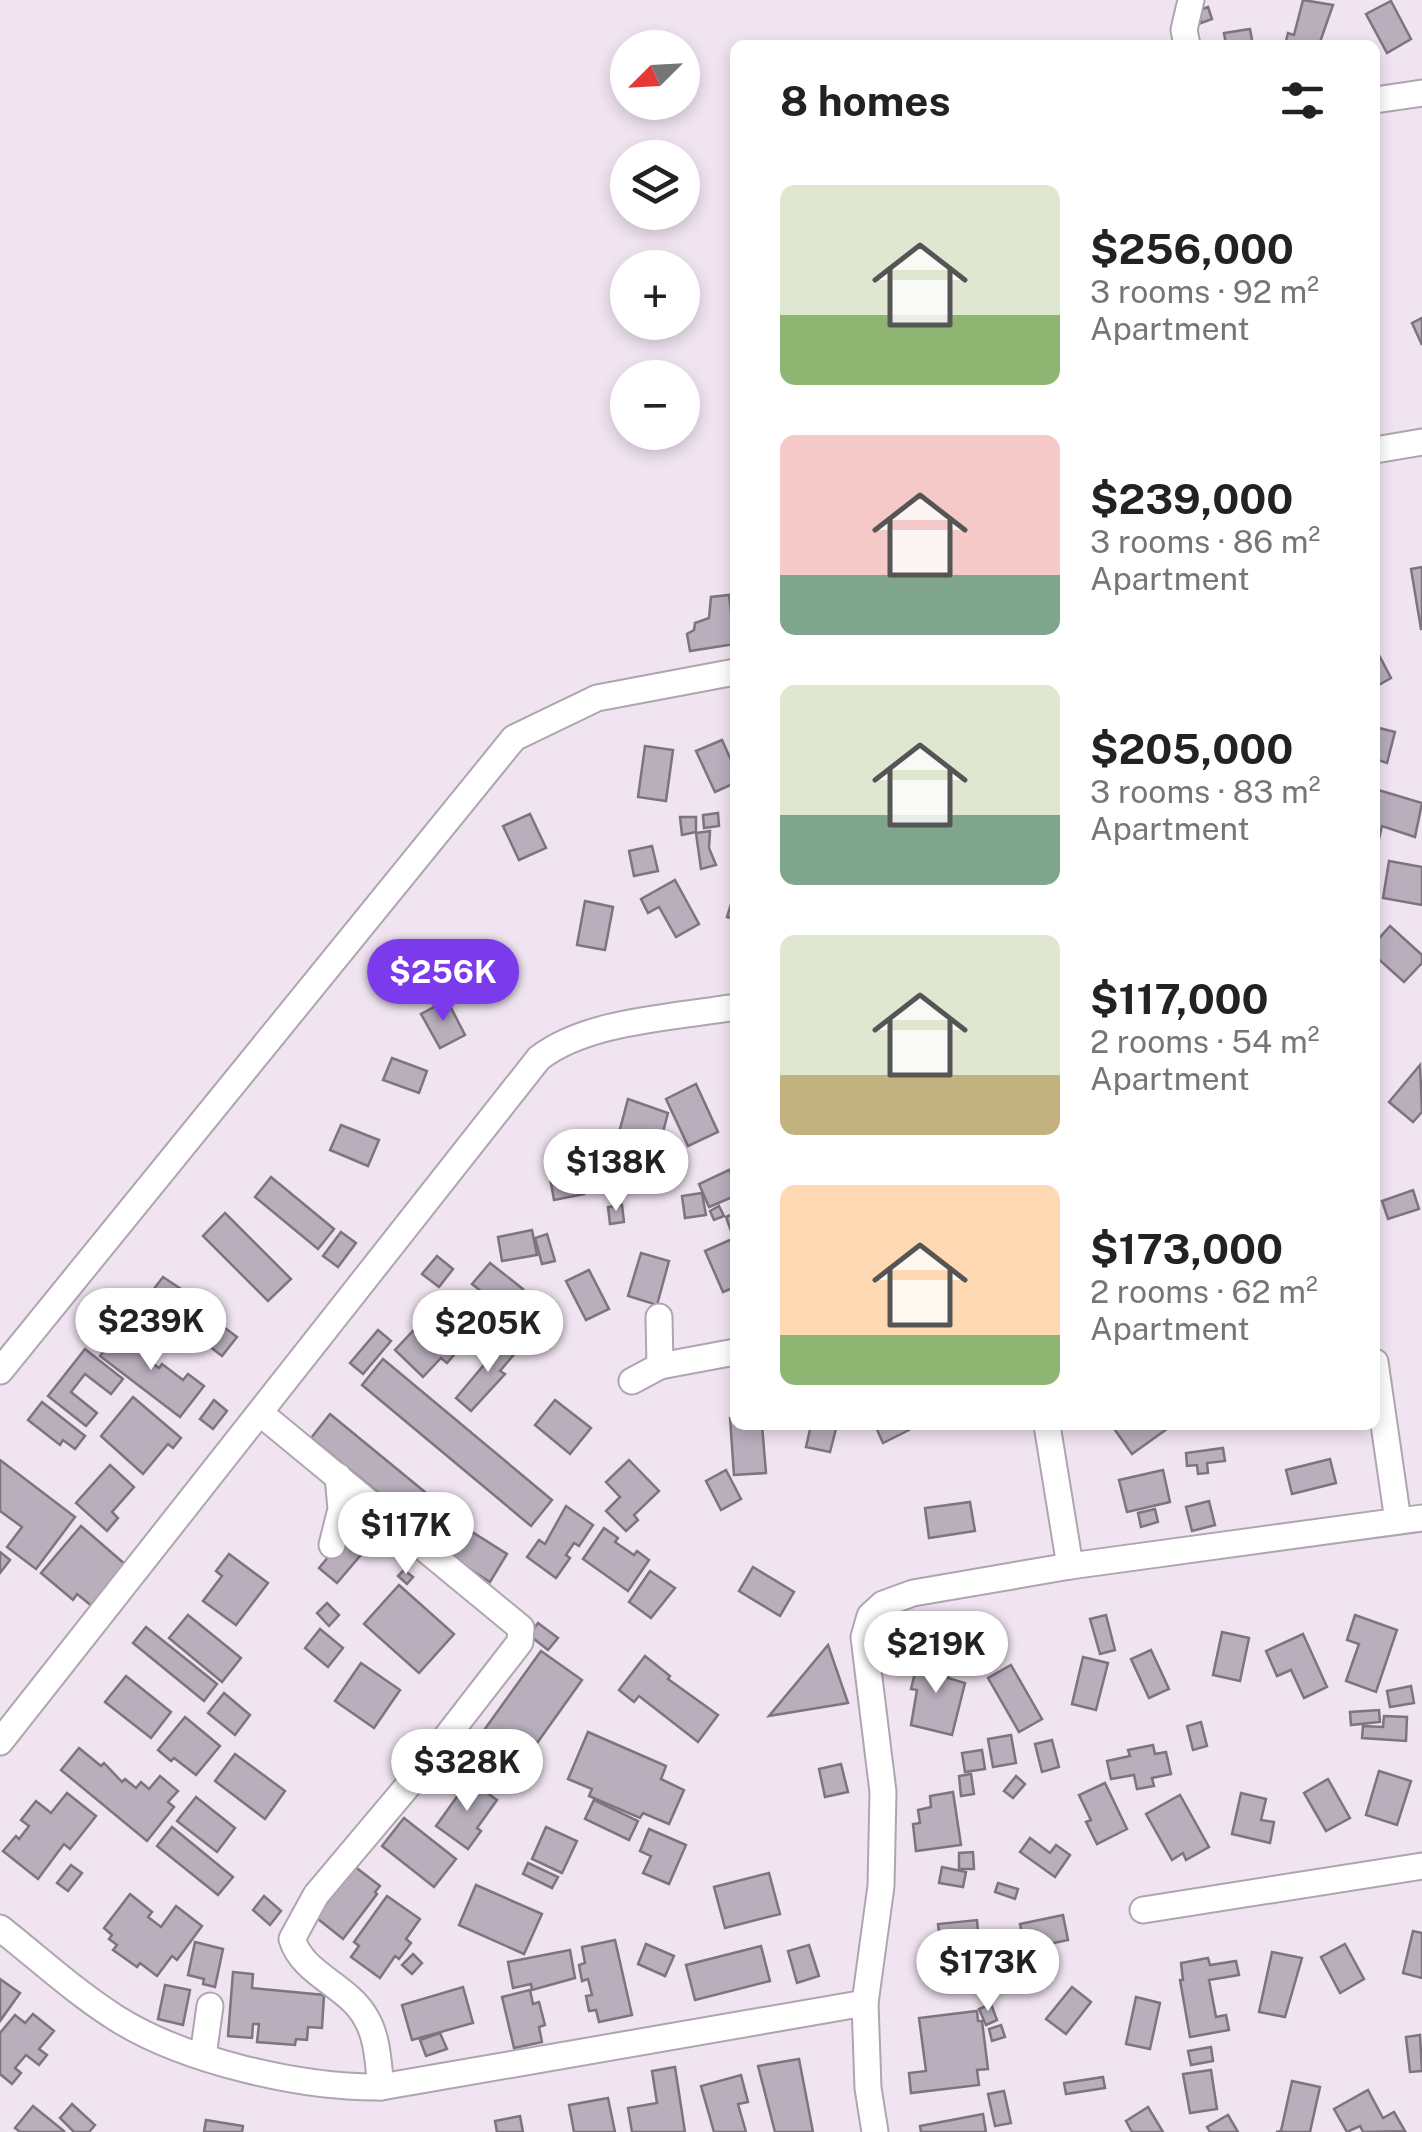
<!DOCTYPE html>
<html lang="en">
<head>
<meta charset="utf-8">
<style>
  body { margin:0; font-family:"Public Sans",sans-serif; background:#f2f2f2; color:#222; height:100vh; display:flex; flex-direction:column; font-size:38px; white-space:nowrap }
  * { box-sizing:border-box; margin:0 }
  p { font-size:32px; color:#767676 }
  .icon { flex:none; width:55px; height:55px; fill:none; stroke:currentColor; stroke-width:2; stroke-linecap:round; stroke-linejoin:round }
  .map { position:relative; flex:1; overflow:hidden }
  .drawer { position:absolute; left:730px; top:40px; width:650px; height:1390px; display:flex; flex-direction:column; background:#fff; border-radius:15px; box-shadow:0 5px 15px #0003 }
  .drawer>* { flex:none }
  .needle { width:65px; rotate:246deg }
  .tools { position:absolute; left:610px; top:30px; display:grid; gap:20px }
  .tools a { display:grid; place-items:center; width:90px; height:90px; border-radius:50%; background:#fff; box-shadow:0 5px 15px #0003; font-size:50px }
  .price { position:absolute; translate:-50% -85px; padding:0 22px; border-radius:35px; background:#fff; color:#222; font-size:32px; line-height:65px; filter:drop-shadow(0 2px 5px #0008) }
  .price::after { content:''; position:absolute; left:50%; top:60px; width:30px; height:22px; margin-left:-15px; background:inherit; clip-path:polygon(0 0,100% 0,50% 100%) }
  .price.active { background:#7c3aed; color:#fff }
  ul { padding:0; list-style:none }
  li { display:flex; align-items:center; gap:30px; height:250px; padding:0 50px }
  li span { display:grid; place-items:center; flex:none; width:280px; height:200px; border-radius:15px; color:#555 }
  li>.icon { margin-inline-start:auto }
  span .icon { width:120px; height:120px; fill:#fffc; stroke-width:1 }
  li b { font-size:42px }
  h2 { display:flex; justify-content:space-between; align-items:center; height:120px; padding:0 50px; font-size:42px }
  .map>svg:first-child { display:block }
</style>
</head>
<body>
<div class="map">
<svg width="1422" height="2132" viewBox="0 0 1422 2132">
  <rect width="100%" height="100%" fill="#f0e4f1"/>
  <g fill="#b8aebc" stroke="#7d7480" stroke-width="2.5">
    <polygon points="1303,0 1333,5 1320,42 1334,45 1285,45 1288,33 1294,35"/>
    <polygon points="1391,1 1411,39 1387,53 1366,14"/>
    <polygon points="1208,7 1212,19 1201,23 1198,11"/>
    <polygon points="1250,29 1253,45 1226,45 1224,33"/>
    <polygon points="1422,318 1422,345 1412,323"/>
    <polygon points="1422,567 1422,629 1421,629 1411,569"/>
    <polygon points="729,595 735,644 690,651 687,634 694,630 695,623 709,618 711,597"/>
    <polygon points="1378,653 1391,678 1375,687 1375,655"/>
    <polygon points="1375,727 1395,732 1387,763 1375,759"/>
    <polygon points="722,740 735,769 735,783 715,792 696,751"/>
    <polygon points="645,746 673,750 666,801 638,797"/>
    <polygon points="1375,789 1422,803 1415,837 1382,826 1379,839 1375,837"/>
    <polygon points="718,813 719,826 704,828 703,815"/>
    <polygon points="530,814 546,848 519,860 503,826"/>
    <polygon points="680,817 696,817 696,832 682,835"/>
    <polygon points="710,831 709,848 716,865 701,869 696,833"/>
    <polygon points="652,846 658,871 634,876 629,851"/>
    <polygon points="1389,861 1422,867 1422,905 1383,898"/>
    <polygon points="675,880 699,924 676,937 659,907 648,913 641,899"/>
    <polygon points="735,891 735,919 727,917"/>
    <polygon points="585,901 613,907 605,950 577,945"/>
    <polygon points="1390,926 1422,955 1422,963 1404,982 1375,956 1375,943"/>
    <polygon points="447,1000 465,1035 440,1048 421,1014"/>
    <polygon points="392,1058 427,1071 419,1093 383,1080"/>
    <polygon points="1420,1065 1422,1112 1413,1122 1389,1102"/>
    <polygon points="696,1084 718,1132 688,1146 666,1099"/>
    <polygon points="628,1099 668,1113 659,1147 645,1143 643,1151 616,1144"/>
    <polygon points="341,1125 379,1140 368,1166 330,1150"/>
    <polygon points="576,1150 584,1194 554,1200 546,1155"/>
    <polygon points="729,1170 735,1182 735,1196 709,1207 699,1184"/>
    <polygon points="271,1177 334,1229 318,1249 255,1197"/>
    <polygon points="1413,1190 1419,1209 1388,1219 1382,1201"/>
    <polygon points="702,1193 706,1215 685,1218 682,1196"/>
    <polygon points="622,1205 624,1222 610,1224 608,1207"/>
    <polygon points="719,1206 724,1216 714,1220 710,1211"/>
    <polygon points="225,1213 291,1279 268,1301 203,1236"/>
    <polygon points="735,1213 735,1230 731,1231 726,1217"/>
    <polygon points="532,1230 537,1255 502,1261 498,1237"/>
    <polygon points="341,1232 356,1243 338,1267 323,1256"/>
    <polygon points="547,1234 555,1261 542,1264 535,1238"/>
    <polygon points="730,1240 735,1251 735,1287 723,1292 705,1251"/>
    <polygon points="641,1253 669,1261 657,1305 628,1296"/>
    <polygon points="437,1256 453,1269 439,1287 422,1274"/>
    <polygon points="490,1263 523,1289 506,1311 472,1284"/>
    <polygon points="589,1270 609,1309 586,1320 566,1281"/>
    <polygon points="163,1277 196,1299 193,1303 200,1308 203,1304 224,1320 221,1325 237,1337 222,1356 147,1298"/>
    <polygon points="443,1299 469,1324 452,1342 459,1349 447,1363 441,1358 423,1377 395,1350"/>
    <polygon points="538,1328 555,1338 549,1348 532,1338"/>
    <polygon points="121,1329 157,1356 152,1363 159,1368 162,1364 183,1380 188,1374 204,1386 180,1417 100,1356"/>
    <polygon points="378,1330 391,1341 363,1374 350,1363"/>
    <polygon points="509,1335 521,1346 500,1371 505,1374 471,1411 456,1398"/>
    <polygon points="85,1349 123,1379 111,1394 85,1374 71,1392 97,1413 86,1426 48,1396"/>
    <polygon points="383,1359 552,1500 531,1526 362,1385"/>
    <polygon points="133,1397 181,1438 173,1448 168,1444 143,1474 101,1436"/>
    <polygon points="214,1400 227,1411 213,1429 200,1419"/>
    <polygon points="555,1400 591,1428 570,1454 535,1425"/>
    <polygon points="42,1402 85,1436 75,1449 63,1440 60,1445 28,1420"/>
    <polygon points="330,1414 431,1497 412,1520 311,1438"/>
    <polygon points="735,1417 735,1425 762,1425 766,1473 734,1475 730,1418"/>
    <polygon points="811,1425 837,1425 830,1452 806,1447"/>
    <polygon points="875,1425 907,1425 909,1430 883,1443"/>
    <polygon points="1122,1425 1170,1425 1171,1426 1132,1454 1115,1430"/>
    <polygon points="1223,1448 1225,1461 1207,1463 1208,1473 1198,1474 1197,1465 1187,1466 1186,1453"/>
    <polygon points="1330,1459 1336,1483 1292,1494 1286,1470"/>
    <polygon points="0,1460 75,1517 36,1569 7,1547 22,1527 0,1511"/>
    <polygon points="629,1460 659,1491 634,1515 638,1520 626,1531 606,1511 620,1497 606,1482"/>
    <polygon points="110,1465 134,1487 112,1512 118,1518 107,1531 76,1503"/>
    <polygon points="726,1470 741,1499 721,1510 706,1481"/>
    <polygon points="1163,1470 1170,1502 1127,1512 1119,1480"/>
    <polygon points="1209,1501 1215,1525 1192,1531 1186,1507"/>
    <polygon points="970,1502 975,1531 929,1538 925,1508"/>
    <polygon points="566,1506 593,1525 579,1546 574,1543 566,1555 570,1558 556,1578 527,1557 539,1540 545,1544"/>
    <polygon points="1155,1509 1158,1522 1141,1527 1138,1513"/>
    <polygon points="442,1513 507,1554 490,1582 424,1540"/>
    <polygon points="81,1526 127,1566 93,1607 77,1594 73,1600 41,1573"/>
    <polygon points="353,1527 372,1542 337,1583 319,1568"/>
    <polygon points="604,1528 618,1538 615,1542 634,1555 637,1551 649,1560 628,1591 583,1559"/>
    <polygon points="0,1552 10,1560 0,1573"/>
    <polygon points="229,1554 268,1583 236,1625 203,1601 222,1576 216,1571"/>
    <polygon points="753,1567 794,1592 780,1616 739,1591"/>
    <polygon points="404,1570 413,1577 407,1584 398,1576"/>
    <polygon points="650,1571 675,1588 651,1618 629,1602"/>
    <polygon points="399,1585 454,1634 419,1673 364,1624"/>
    <polygon points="327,1603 339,1615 329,1626 317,1613"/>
    <polygon points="188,1615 241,1658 222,1682 169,1638"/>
    <polygon points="1106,1615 1115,1650 1100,1654 1090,1619"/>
    <polygon points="1355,1615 1397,1630 1376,1692 1346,1681 1359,1644 1347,1640"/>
    <polygon points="538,1623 558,1638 548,1650 529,1635"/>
    <polygon points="146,1627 217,1684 204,1701 133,1643"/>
    <polygon points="320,1629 343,1648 328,1667 305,1648"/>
    <polygon points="1222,1632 1249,1638 1240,1681 1213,1675"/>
    <polygon points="1303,1634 1327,1687 1304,1698 1291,1670 1277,1676 1266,1651"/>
    <polygon points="828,1645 848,1703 769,1716"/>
    <polygon points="1151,1650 1169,1689 1149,1698 1131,1659"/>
    <polygon points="541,1651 582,1680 510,1781 469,1751"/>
    <polygon points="645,1656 670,1676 668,1679 718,1715 698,1742 639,1696 634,1702 619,1690"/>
    <polygon points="919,1656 951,1664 948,1678 965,1683 952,1735 911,1725 917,1690 911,1689"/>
    <polygon points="1083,1657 1108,1663 1096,1710 1072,1704"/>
    <polygon points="361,1663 400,1690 374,1728 335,1701"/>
    <polygon points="1011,1665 1042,1719 1019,1732 988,1678"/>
    <polygon points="126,1676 171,1712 151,1738 105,1702"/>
    <polygon points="1411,1686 1414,1703 1390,1707 1387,1691"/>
    <polygon points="224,1693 250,1715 235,1735 208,1713"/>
    <polygon points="1379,1710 1380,1722 1351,1725 1350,1712"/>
    <polygon points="1384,1716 1407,1717 1406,1741 1362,1738 1363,1726 1383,1727"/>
    <polygon points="185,1717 220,1746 196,1775 174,1758 171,1761 158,1750"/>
    <polygon points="1201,1722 1207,1746 1193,1750 1187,1726"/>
    <polygon points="588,1732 666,1766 661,1779 684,1790 669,1824 643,1813 640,1818 589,1796 592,1789 568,1779"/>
    <polygon points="1011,1735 1016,1763 993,1767 988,1739"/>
    <polygon points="1052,1740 1059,1767 1042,1772 1035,1744"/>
    <polygon points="1153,1745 1155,1754 1166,1752 1171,1774 1152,1778 1154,1786 1137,1789 1134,1775 1111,1779 1107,1761 1130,1756 1128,1750"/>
    <polygon points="79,1748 101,1766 104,1763 122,1782 125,1779 136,1788 141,1782 149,1789 160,1776 178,1791 168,1802 174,1807 147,1841 61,1770"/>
    <polygon points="982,1750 985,1769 965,1772 962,1753"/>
    <polygon points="235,1754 285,1791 265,1819 215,1781"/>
    <polygon points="841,1764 848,1792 825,1797 819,1769"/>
    <polygon points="1379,1771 1411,1781 1397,1825 1366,1815"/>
    <polygon points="971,1774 974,1794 961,1796 959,1776"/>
    <polygon points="1016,1776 1025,1784 1013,1798 1004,1791"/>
    <polygon points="1328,1779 1350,1818 1326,1831 1304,1793"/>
    <polygon points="469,1780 497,1800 477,1828 481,1831 468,1849 436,1826"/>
    <polygon points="1105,1783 1127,1829 1097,1844 1086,1822 1091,1820 1079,1795"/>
    <polygon points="953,1792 961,1845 916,1851 913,1824 920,1823 918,1810 931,1807 930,1796"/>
    <polygon points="67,1793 96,1816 70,1849 64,1844 38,1879 3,1851 16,1836 19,1839 29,1826 21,1820 36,1801 51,1813"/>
    <polygon points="1241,1793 1266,1799 1261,1820 1274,1822 1270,1843 1232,1834"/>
    <polygon points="1180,1795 1209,1847 1186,1860 1183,1853 1172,1860 1146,1814"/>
    <polygon points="196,1797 235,1828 217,1852 177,1821"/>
    <polygon points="594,1800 638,1821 629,1840 585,1819"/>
    <polygon points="404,1818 456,1859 434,1887 382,1846"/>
    <polygon points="172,1827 233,1877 218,1895 157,1846"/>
    <polygon points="546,1827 577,1841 562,1873 532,1859"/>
    <polygon points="649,1829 686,1845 669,1884 643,1873 651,1856 640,1851"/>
    <polygon points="1030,1838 1050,1853 1056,1845 1070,1855 1055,1877 1020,1852"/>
    <polygon points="973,1852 974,1869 959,1869 959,1853"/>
    <polygon points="528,1863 558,1877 552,1888 523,1874"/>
    <polygon points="71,1865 82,1873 68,1891 57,1883"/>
    <polygon points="354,1866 380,1886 375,1892 377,1894 343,1939 313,1915"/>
    <polygon points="942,1867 966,1872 963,1887 939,1883"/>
    <polygon points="769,1873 780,1914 725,1928 714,1887"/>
    <polygon points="998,1883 1018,1889 1015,1899 995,1892"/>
    <polygon points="476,1885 542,1914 524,1954 459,1925"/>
    <polygon points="130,1894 152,1912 148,1917 161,1927 176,1906 202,1926 177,1960 172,1956 157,1976 140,1963 137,1967 113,1950 117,1945 109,1939 112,1935 104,1928"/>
    <polygon points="264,1896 281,1911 270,1925 253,1910"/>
    <polygon points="387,1896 420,1919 406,1939 411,1943 399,1959 395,1956 380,1978 351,1957 359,1946 354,1942"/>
    <polygon points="1063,1915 1068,1940 1025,1949 1020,1924"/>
    <polygon points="977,1920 983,1990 949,1993 948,1981 936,1981 932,1940 940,1939 938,1924"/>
    <polygon points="1413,1931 1422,1933 1422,1978 1403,1973"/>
    <polygon points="615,1940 632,2015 599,2022 596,2010 589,2011 586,1996 592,1995 588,1979 582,1981 579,1965 585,1963 582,1947"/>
    <polygon points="195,1942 223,1949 215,1987 203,1984 204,1979 188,1975"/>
    <polygon points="646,1944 674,1956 665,1976 638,1964"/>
    <polygon points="1345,1944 1364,1979 1340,1993 1321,1957"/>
    <polygon points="809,1945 819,1976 797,1983 788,1951"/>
    <polygon points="761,1946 770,1981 695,2000 686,1965"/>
    <polygon points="570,1950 575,1978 532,1990 531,1984 513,1988 508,1962"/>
    <polygon points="1272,1952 1302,1958 1285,2017 1259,2012"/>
    <polygon points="413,1954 422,1963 412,1974 402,1965"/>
    <polygon points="1208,1958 1210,1965 1236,1961 1239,1975 1209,1980 1216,2017 1226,2015 1229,2030 1190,2037 1180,1980 1183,1980 1181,1963"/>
    <polygon points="233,1972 253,1974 252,1988 324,1995 322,2028 308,2027 307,2040 296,2039 295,2045 257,2042 259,2024 253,2024 252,2038 228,2036"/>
    <polygon points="0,1979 20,1993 0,2021"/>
    <polygon points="165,1985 190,1990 183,2025 158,2019"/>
    <polygon points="463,1987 473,2023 412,2040 402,2005"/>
    <polygon points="1072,1987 1091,2002 1066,2034 1046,2019"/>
    <polygon points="530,1990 533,2004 539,2002 545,2025 539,2027 542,2042 514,2048 502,1997"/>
    <polygon points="1136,1997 1160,2003 1150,2049 1126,2044"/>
    <polygon points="991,2004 997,2020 986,2025 979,2009"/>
    <polygon points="977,2011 978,2021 982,2021 988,2069 977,2070 979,2085 911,2093 909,2073 926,2071 919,2018"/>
    <polygon points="33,2014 54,2031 39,2049 47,2055 39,2065 26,2055 15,2068 21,2073 12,2084 0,2074 0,2033 15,2015 25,2023"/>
    <polygon points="1001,2025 1005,2037 992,2041 989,2029"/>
    <polygon points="440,2033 447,2049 426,2056 420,2040"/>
    <polygon points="1420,2035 1422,2071 1410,2072 1406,2037"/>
    <polygon points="1211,2047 1213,2061 1191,2065 1188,2051"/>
    <polygon points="799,2059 813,2132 775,2132 758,2066"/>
    <polygon points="675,2067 685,2132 632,2132 628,2108 657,2103 652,2071"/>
    <polygon points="1211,2070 1217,2109 1190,2113 1183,2074"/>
    <polygon points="741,2075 748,2102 738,2104 746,2132 714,2132 701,2086"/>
    <polygon points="1103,2077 1105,2088 1066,2094 1064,2083"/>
    <polygon points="1292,2081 1320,2087 1310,2132 1276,2132 1281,2131"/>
    <polygon points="1368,2090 1383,2118 1394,2112 1405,2131 1363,2132 1360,2126 1347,2132 1334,2109"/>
    <polygon points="1004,2091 1011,2123 995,2126 988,2094"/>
    <polygon points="608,2098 615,2132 574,2132 569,2105"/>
    <polygon points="72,2104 95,2125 89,2132 74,2132 60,2118"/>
    <polygon points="33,2106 64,2131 63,2132 20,2132 15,2128"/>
    <polygon points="1148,2107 1163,2132 1132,2132 1126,2121"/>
    <polygon points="983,2114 986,2132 921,2132 920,2126"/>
    <polygon points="1228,2115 1238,2132 1210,2132 1207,2127"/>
    <polygon points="520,2116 523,2132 497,2132 495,2121"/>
    <polygon points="206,2120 243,2126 242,2132 204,2132"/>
  </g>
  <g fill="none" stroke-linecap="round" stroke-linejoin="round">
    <defs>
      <g id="minor">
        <polyline points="1187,45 1184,30 1191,0"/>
        <polyline points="1375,100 1422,93"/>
        <polyline points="1375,450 1422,442"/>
        <polyline points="659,1317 660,1366"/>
        <polyline points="1375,1362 1398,1521"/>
        <polyline points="0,1371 514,738 597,698 735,672"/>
        <polyline points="632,1381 660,1366 735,1352"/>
        <path d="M260,1413L521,1628L520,1642L417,1775L316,1895L292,1939C303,1975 348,1985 366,2018C378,2038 378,2064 381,2087"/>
        <polyline points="1047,1425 1070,1566"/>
        <polyline points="332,1545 341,1509 338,1476"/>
        <path d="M0,1742L539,1058C589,1020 673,1018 735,1007"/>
        <polyline points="1143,1910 1422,1866"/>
        <path d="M0,1928C38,1958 75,1992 116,2018C184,2061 301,2088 381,2087L865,2003"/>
        <polyline points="203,2056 210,2006"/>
        <polyline points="875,2132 868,2088 865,2003 881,1886 883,1792 864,1637 870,1616 883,1604 913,1593 1070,1566 1422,1518"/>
      </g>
    </defs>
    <use href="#minor" stroke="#afa4b1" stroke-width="29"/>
    <use href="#minor" stroke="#fff" stroke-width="25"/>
  </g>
</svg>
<div class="tools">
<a><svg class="needle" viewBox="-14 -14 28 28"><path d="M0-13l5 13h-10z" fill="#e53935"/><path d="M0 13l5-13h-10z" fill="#767676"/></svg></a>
<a><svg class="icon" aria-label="layers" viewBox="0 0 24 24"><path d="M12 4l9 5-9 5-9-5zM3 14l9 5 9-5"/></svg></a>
<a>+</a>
<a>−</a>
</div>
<b class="price active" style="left:443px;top:1024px">$256K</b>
<b class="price" style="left:616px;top:1214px">$138K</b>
<b class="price" style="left:151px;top:1373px">$239K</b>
<b class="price" style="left:488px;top:1375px">$205K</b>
<b class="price" style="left:406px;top:1577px">$117K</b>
<b class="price" style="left:936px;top:1696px">$219K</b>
<b class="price" style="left:467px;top:1814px">$328K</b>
<b class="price" style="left:988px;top:2014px">$173K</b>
<section class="drawer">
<h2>8 homes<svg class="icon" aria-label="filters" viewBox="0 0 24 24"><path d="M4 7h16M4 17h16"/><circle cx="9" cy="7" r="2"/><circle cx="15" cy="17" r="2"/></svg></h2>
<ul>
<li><span style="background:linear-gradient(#dfe7d0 65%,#8fb573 0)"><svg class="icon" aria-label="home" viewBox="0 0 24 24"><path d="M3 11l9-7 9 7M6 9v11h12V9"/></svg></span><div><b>$256,000</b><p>3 rooms · 92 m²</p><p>Apartment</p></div></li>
<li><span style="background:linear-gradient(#f6c9c9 70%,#7fa58c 0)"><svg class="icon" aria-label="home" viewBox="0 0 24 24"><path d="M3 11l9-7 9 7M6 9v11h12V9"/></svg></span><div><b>$239,000</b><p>3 rooms · 86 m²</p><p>Apartment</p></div></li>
<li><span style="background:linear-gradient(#dfe7d0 65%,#7fa58c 0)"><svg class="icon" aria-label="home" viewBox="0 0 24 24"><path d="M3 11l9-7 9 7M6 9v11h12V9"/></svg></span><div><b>$205,000</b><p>3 rooms · 83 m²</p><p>Apartment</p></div></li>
<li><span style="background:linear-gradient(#dfe7d0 70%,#c2b280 0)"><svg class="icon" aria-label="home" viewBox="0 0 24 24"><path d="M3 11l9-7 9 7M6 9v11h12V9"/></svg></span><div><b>$117,000</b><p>2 rooms · 54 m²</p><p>Apartment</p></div></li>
<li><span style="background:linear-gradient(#ffd9b3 75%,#8fb573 0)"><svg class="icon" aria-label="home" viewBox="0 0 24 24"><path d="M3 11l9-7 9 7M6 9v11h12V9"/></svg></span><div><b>$173,000</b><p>2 rooms · 62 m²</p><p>Apartment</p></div></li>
</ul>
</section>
</div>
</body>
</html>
